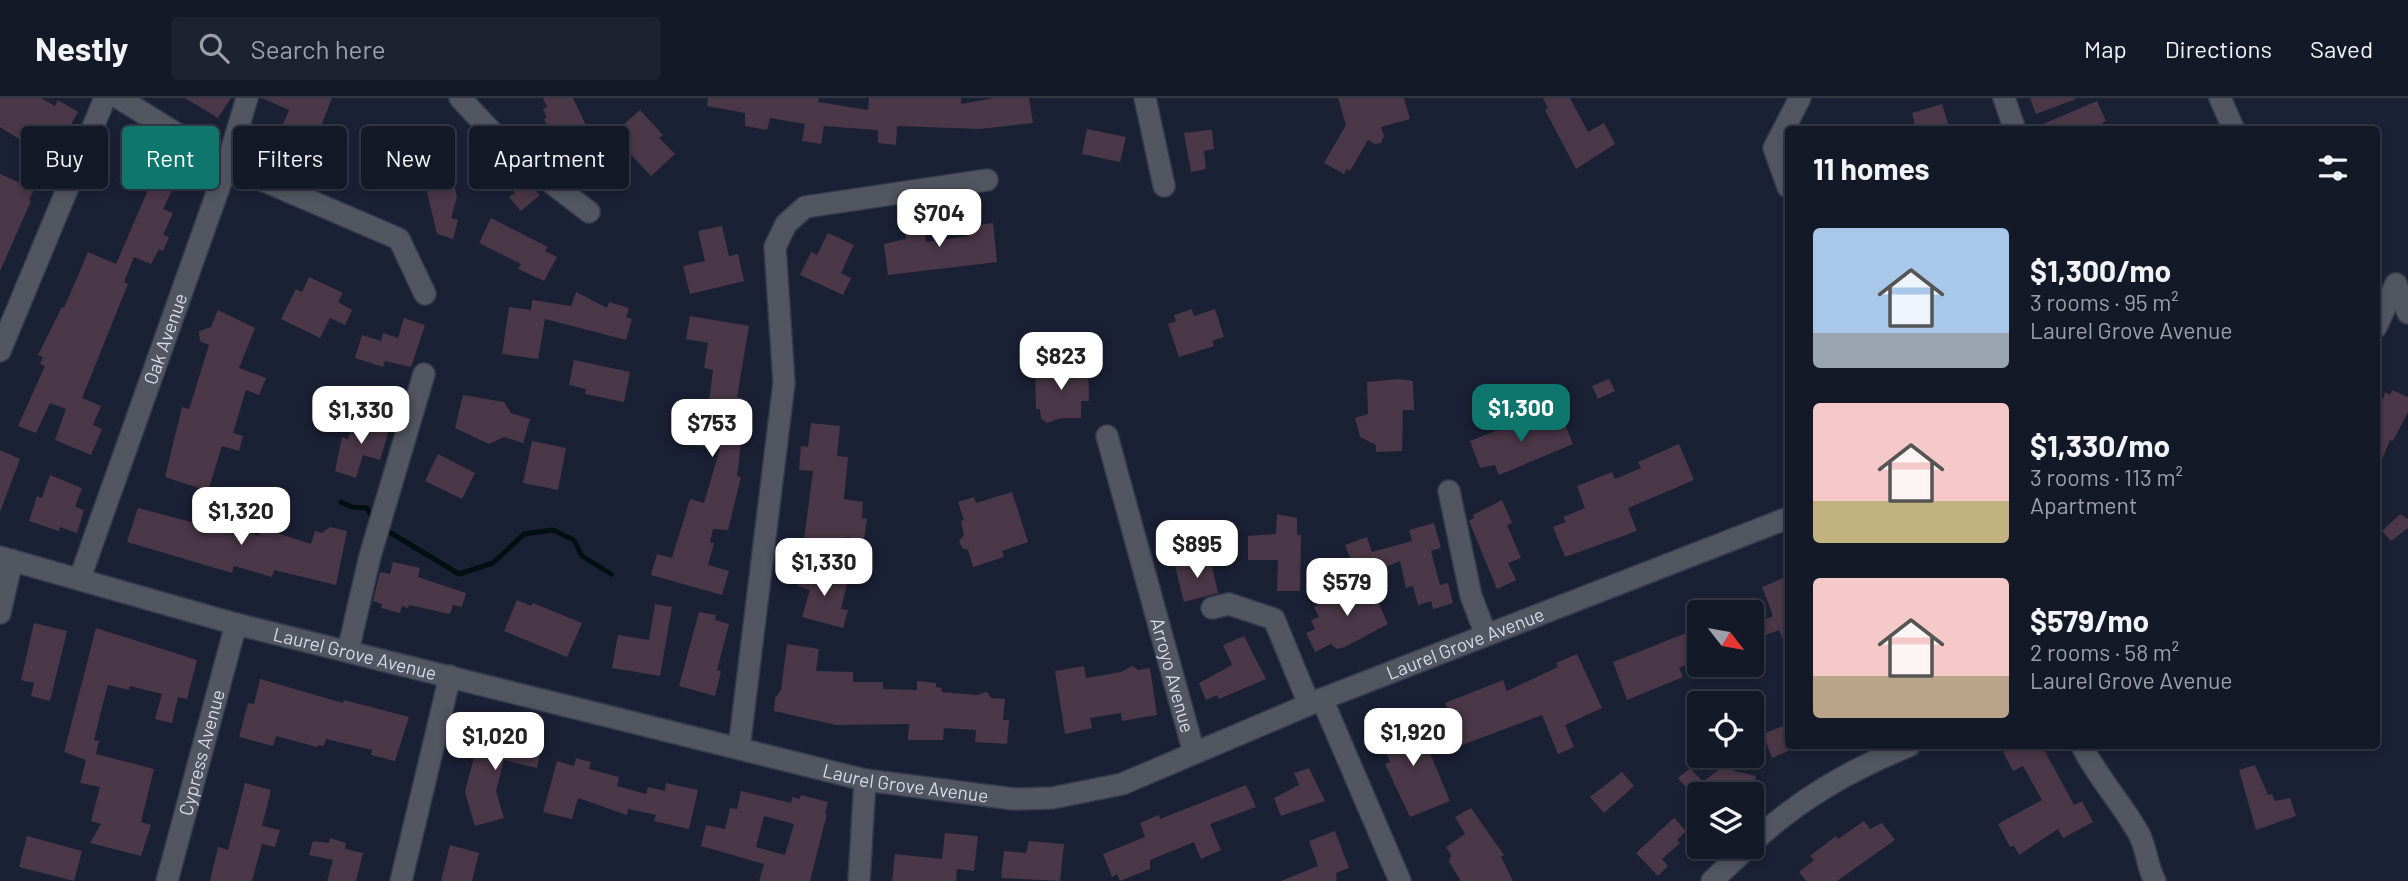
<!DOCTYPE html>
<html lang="en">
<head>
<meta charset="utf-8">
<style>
  body { margin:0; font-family:Barlow,sans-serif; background:#1d2230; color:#f1f3f6; height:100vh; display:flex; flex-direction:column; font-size:26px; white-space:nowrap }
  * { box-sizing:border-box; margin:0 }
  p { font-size:23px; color:#9da0a8 }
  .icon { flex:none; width:38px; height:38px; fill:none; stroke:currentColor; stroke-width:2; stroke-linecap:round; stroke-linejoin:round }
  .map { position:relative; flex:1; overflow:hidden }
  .details { position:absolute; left:1785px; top:28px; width:595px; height:623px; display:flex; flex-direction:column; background:#141928; border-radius:7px; box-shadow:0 4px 10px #0003,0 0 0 2px #333845 }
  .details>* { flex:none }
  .top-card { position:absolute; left:21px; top:28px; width:665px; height:63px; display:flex; gap:14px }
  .needle { width:46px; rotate:121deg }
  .controls { position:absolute; left:1687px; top:502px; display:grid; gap:14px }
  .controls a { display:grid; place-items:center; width:77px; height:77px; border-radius:7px; background:#141928; box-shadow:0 4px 10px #0003,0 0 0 2px #333845; font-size:35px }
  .price { position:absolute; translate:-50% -60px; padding:0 16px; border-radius:14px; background:#fff; color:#222; font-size:23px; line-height:46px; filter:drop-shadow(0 2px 4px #0008) }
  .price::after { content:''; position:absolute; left:50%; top:42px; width:21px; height:16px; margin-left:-10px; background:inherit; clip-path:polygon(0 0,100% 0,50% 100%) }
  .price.on { background:#0f766e; color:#fff }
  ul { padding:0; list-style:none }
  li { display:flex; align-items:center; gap:21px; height:175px; padding:0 28px }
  li span { display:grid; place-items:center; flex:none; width:196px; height:140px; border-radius:7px; color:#555 }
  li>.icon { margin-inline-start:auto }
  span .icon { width:84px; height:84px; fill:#fffc; stroke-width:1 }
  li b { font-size:30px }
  h2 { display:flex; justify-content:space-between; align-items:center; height:84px; padding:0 28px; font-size:30px }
  .pill { padding:0 24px; border-radius:7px; background:#141928; box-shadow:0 4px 10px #0003,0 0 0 2px #333845; font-size:24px; line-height:63px }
  .pill.on { background:#0f766e; color:#fff }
  header { display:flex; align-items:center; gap:42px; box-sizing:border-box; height:98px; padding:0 35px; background:#141928; border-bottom:2px solid #333845 }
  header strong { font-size:33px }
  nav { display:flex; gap:38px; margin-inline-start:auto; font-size:24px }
  .search { width:490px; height:63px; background:#1d2230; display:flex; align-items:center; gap:18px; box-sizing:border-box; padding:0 24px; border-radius:7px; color:#9da0a8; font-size:26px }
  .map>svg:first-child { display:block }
</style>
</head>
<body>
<header>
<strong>Nestly</strong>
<div class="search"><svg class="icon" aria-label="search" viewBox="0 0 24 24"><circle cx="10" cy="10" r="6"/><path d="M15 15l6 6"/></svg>Search here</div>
<nav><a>Map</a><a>Directions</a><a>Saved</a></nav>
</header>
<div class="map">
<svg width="2408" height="783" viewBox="0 0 2408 783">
  <rect width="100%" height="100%" fill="#1b2135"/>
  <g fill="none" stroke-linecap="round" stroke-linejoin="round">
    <g stroke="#000f12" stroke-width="5">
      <polyline points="341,404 352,409 367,410 373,421"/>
      <polyline points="391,435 459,476 493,465 524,436 553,432 574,442 582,458 611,476"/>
    </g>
  </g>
  <g fill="#4a3747" fill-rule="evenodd">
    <polygon points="0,0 41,0 55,8 58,2 78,14 59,48 54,45 46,58 0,29"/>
    <polygon points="185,0 231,0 218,20"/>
    <polygon points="262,0 332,0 313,48 312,55 316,57 305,84 283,77 286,65 270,58 289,12"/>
    <polygon points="543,0 573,0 594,44 571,55 565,43 562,44 560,39 554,41 544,21 547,20 543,11 547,9"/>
    <polygon points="708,0 819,0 818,4 868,12 869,0 961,0 961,6 994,0 1029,0 1033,25 979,31 897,28 896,47 878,45 878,32 824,28 821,46 802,43 805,26 770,20 767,32 745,28 745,15 707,8"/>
    <polygon points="1338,0 1404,0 1410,21 1381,29 1384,38 1381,45 1375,46 1368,42 1350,73 1347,71 1344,76 1324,65 1346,27"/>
    <polygon points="1543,0 1570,0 1588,34 1604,25 1615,46 1576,71 1545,12 1548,10"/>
    <polygon points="2030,0 2075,0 2076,1 2036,16"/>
    <polygon points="2097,3 2106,23 2102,25 2105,32 2029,32"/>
    <polygon points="1942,6 1950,32 1916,32 1912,15"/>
    <polygon points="640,12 663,37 659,40 675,56 651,78 621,46 631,37 622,28"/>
    <polygon points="1087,31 1126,39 1120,64 1082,56"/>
    <polygon points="1208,32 1212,32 1214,51 1204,53 1206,71 1191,74 1184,35"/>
    <polygon points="132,51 157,62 160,55 175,62 172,69 181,73 163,111 173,115 163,137 169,139 163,153 159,151 151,166 134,159 124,184 128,186 82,300 101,308 93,327 102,331 91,357 55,342 66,311 50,305 36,335 18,328 45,268 40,266 43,259 38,257 62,209 64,210 88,154 116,166 148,92 119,79"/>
    <polygon points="445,51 457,99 451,120 458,122 453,141 437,136 423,77 396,86 389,64"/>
    <polygon points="500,61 540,97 521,113 509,99 515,95 492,68"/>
    <polygon points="0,76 34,91 29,102 31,103 0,173"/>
    <polygon points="923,117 926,144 969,138 968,128 993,125 997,164 888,177 884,146 906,141 903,119"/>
    <polygon points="491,120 548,149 545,153 557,159 544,183 518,171 521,166 479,145"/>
    <polygon points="722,128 729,158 738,156 744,183 690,196 683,168 705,163 698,133"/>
    <polygon points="828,135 854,147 841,175 851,180 843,197 800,177 811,154 817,157"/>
    <polygon points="309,179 343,195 338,204 352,212 345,227 330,220 320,240 281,221 296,191 302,194"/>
    <polygon points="576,194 607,210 609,204 629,210 626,219 632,221 626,242 545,221 538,261 502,256 509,209 531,212 532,202 571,208"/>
    <polygon points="1192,211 1194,218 1215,211 1224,239 1212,243 1214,248 1179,259 1168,226 1176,223 1174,217"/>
    <polygon points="218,212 255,230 239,270 266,280 259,297 246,292 233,335 243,338 239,353 222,348 208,393 165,379 182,309 189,311 209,247 200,243 199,233 211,229"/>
    <polygon points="690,218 749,228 737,299 742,300 739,320 744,321 737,378 741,379 728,432 713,431 710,444 714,445 708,467 729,473 722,497 651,477 657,456 672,460 690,401 704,405 720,351 690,347 692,326 706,328 713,272 704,270 708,245 686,241"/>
    <polygon points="404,220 425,227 411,269 385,263 383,269 355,260 362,237 381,243 383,235 398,240"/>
    <polygon points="574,262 630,274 624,304 585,296 586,291 569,287"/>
    <polygon points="1088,268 1089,303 1081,303 1081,320 1061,320 1047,325 1041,321 1040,311 1036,311 1035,269"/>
    <polygon points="1399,281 1413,283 1414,312 1403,312 1402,353 1376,354 1376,347 1360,339 1355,320 1368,316 1367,284"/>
    <polygon points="1609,281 1615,293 1598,301 1592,288"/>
    <polygon points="2392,292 2408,299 2408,314 2393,343 2390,342 2377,374 2376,298 2383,301 2385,294 2390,297"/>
    <polygon points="463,297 504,304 511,315 530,321 523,345 504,339 489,346 455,330"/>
    <polygon points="1536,317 1540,328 1562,319 1573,346 1499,377 1495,367 1480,370 1470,343"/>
    <polygon points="361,319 390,329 380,362 363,357 356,380 335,373 342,339 348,341 351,331 356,332"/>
    <polygon points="811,325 840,328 837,358 848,359 844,401 863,404 862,420 867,421 864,442 846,439 845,447 804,442 813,373 799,372 801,348 808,349"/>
    <polygon points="532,343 566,350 558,392 523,385"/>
    <polygon points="1679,346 1694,382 1628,410 1637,433 1565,459 1553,429 1566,424 1563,419 1585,410 1577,388 1612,374 1615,381 1641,370 1638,364"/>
    <polygon points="0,352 20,361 0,414"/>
    <polygon points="438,356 475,375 462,401 425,383"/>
    <polygon points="50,377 82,390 75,409 84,412 77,435 60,429 59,433 29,423 37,398 42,400"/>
    <polygon points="1012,394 1028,444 1002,453 1004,459 973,469 968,452 962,450 959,443 964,437 961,423 964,422 958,404 974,399 976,405"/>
    <polygon points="1502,402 1512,425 1507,427 1521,460 1508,465 1516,482 1497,491 1469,423 1474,420 1473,417"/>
    <polygon points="138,410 195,425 198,418 259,438 261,430 311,446 315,433 322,435 330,429 347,433 336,487 274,472 272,479 234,468 232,475 127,444"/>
    <polygon points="1277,416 1297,420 1297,437 1301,437 1300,493 1277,493 1278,462 1248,462 1248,438 1276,436"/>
    <polygon points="2400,416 2408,421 2408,430 2391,443 2382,433"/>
    <polygon points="1434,425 1441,450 1431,453 1440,487 1448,485 1453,505 1433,511 1431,503 1418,507 1413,488 1406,490 1400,463 1358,480 1345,447 1367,439 1372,454 1412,443 1409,432"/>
    <polygon points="1210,460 1218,495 1184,504 1175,468"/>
    <polygon points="393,464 420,470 418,479 466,495 462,509 453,507 450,516 409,507 408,510 402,508 400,515 381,510 382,506 373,503 380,474 390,476"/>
    <polygon points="802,470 848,482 841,511 848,512 843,530 802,519 810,492 797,488"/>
    <polygon points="1788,478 1788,554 1779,532 1752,542 1752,528 1773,518 1762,489"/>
    <polygon points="1368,481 1388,526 1345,549 1337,551 1331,546 1315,554 1306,535 1315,531 1311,522 1319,519 1314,509"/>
    <polygon points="517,502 531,508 533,505 582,525 567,559 504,533"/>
    <polygon points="655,506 672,509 660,578 612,570 618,537 649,542"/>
    <polygon points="699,514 716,517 715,522 729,526 717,572 721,573 715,598 679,588"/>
    <polygon points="34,525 67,533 50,603 31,598 34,585 21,582"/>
    <polygon points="96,530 197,562 187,601 178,599 172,625 155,621 162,596 130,588 129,592 108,587 102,609 94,642 99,643 96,656 154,671 141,724 151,727 141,758 90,745 101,726 91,723 100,689 80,685 86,662 64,654"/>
    <polygon points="1699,530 1699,561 1679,570 1683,579 1627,602 1613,564"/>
    <polygon points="1244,538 1266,581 1219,601 1217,597 1206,602 1199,585 1232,567 1223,547"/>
    <polygon points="787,546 819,551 816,573 853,574 853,584 883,584 883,591 917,592 917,583 936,585 936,589 942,590 941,594 977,597 987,594 991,600 1005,601 1003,622 1009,622 1007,646 975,644 976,632 944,630 943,642 908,642 909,626 836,627 774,613 775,600 781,592"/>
    <polygon points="1577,556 1602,610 1565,627 1574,649 1558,656 1542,617 1462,647 1445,605 1503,582 1507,593 1558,569 1556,565"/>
    <polygon points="1084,568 1086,580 1121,574 1132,568 1138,572 1150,570 1157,617 1122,623 1121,615 1090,620 1092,630 1065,636 1055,573"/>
    <polygon points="260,581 343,605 344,602 409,619 395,663 371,657 372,652 326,641 324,648 318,647 317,649 276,638 273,648 239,639 248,605 254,606"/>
    <polygon points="1406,621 1407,625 1416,622 1450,703 1410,719 1385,666 1390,664 1377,633"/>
    <polygon points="1788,626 1788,653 1772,660 1763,636"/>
    <polygon points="481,632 542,647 537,670 504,662 496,693 504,720 475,728 465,694"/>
    <polygon points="2015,648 2042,648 2074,707 2082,703 2093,724 2063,740 2058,731 2019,757 2014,748 2010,749 1998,726 2042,702 2023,668 2013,673 2003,654"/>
    <polygon points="576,660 591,664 589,671 619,679 617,688 646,696 648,689 665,693 666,685 698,692 689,731 654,723 656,717 628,711 627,717 578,700 572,721 543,714 557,663 574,668"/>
    <polygon points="1727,665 1734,673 1756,678 1752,696 1729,690 1722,696 1689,696 1691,695 1678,680 1690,670 1703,684"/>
    <polygon points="2255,667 2268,697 2272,696 2275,703 2290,700 2296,718 2256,732 2239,672"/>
    <polygon points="1309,670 1325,703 1281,718 1274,700 1299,687 1294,675"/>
    <polygon points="1622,674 1634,688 1604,715 1590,699"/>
    <polygon points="245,685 271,692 262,728 280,732 275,749 262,746 252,783 210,783 218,749 228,752"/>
    <polygon points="1246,687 1256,709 1210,726 1221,752 1201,761 1194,744 1150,762 1150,771 1120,783 1117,776 1112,779 1103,756 1145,739 1140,725 1159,717 1160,721"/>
    <path d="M741,693L791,705L792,699L800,701L801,697L828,704L825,716H827L810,783H759L764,766L701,748L706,727L725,731L730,710L737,711ZM764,718L794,726L785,757L756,749Z"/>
    <polygon points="1471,710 1504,757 1501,759 1513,783 1461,783 1449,764 1451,757 1446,749 1465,736 1455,719"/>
    <polygon points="1674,720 1686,733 1677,742 1680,745 1662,761 1668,768 1658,778 1636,755"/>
    <polygon points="1864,723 1870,731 1882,725 1895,742 1837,783 1806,783 1799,774 1814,762 1810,758 1836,738 1838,741"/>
    <polygon points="1335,733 1349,770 1336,775 1337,783 1281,783 1318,768 1309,743"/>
    <polygon points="945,735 978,738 974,773 957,771 956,783 892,783 895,756 942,761"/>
    <polygon points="27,738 82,753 74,783 19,769"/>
    <polygon points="330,740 346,745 345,751 363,755 356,783 327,783 333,762 309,757 313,743 329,745"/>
    <polygon points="1029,743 1064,746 1060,783 1001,780 1004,753 1026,755"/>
    <polygon points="450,747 479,755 472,783 441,783"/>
  </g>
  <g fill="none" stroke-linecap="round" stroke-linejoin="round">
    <defs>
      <g id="minor">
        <polyline points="119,0 227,67 399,141 425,196"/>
        <polyline points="460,0 509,52 589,114"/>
        <polyline points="1145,0 1164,88"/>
        <polyline points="2004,0 2015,32"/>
        <polyline points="2220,0 2234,32"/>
        <polyline points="1788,89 1774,50 1800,0"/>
        <polyline points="2396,186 2408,215"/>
        <polyline points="2376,229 2396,186"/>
        <polyline points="0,253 105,0"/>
        <path id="s1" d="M1107,338L1194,655"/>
        <polyline points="1449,393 1471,498 1486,537"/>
        <path id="s2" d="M0,459L236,526L865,682L1014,701L1052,700L1122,686L1322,601L1788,420"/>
        <path id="s3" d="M80,480L227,67L247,0"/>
        <polyline points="1212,510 1229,506 1274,521 1309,606"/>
        <polyline points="0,515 12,462"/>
        <polyline points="348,553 370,458 424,276"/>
        <polyline points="1322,601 1400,783"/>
        <path d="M2082,648C2097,679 2122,705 2139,736C2147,751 2147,769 2155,783"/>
        <polyline points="739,650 784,285 775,149 786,126 805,109 987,82"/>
        <path d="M1752,745C1799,701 1850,672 1909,648"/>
        <path id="s4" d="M167,783L236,526"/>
        <polyline points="401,783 450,578"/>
        <polyline points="859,783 865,682"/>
        <polyline points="1712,783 1748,749"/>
      </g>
    </defs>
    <use href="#minor" stroke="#353b4e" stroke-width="24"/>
    <use href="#minor" stroke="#525660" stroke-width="21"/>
  </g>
  <g text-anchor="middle" stroke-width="7" stroke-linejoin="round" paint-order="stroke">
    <g font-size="19" fill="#d5dae8" stroke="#12182b">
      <text dy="7" stroke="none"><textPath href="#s3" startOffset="254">Oak Avenue</textPath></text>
      <text dy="7" stroke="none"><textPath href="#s2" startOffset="1524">Laurel Grove Avenue</textPath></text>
      <text dy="7" stroke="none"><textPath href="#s2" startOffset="368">Laurel Grove Avenue</textPath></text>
      <text dy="7" stroke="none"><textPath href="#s1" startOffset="248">Arroyo Avenue</textPath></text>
      <text dy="7" stroke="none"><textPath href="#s4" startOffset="133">Cypress Avenue</textPath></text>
      <text dy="7" stroke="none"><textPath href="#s2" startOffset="934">Laurel Grove Avenue</textPath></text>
    </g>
  </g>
</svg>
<div class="controls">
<a><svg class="needle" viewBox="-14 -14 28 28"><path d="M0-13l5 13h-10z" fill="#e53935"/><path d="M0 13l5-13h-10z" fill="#9da0a8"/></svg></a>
<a><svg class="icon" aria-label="locate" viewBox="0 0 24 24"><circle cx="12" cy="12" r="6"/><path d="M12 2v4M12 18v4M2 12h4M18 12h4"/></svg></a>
<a><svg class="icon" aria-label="layers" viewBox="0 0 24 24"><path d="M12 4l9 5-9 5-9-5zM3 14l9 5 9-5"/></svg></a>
</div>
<b class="price" style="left:939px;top:151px">$704</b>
<b class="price" style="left:1061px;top:294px">$823</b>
<b class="price on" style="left:1521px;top:346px">$1,300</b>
<b class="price" style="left:361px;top:348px">$1,330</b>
<b class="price" style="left:712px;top:361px">$753</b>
<b class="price" style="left:241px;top:449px">$1,320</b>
<b class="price" style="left:1197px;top:482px">$895</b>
<b class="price" style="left:824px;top:500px">$1,330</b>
<b class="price" style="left:1347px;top:520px">$579</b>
<b class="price" style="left:1413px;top:670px">$1,920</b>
<b class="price" style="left:495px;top:674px">$1,020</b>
<div class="top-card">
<a class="pill">Buy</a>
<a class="pill on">Rent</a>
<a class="pill">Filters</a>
<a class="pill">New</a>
<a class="pill">Apartment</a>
</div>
<section class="details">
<h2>11 homes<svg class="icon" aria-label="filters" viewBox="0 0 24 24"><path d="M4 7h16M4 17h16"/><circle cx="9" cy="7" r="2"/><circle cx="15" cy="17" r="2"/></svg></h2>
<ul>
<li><span style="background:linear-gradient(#a9c7e8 75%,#9aa5b1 0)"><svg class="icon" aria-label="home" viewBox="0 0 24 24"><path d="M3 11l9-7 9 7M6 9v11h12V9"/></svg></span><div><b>$1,300/mo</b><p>3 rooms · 95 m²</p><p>Laurel Grove Avenue</p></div></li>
<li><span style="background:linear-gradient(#f6c9c9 70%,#c2b280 0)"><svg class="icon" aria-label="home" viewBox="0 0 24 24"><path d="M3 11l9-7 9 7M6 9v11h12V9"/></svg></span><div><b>$1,330/mo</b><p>3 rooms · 113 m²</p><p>Apartment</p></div></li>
<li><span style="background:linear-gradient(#f6c9c9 70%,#b9a48a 0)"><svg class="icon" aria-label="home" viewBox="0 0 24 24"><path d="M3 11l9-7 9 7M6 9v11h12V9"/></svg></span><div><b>$579/mo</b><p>2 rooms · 58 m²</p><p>Laurel Grove Avenue</p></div></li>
</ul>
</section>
</div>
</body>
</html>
